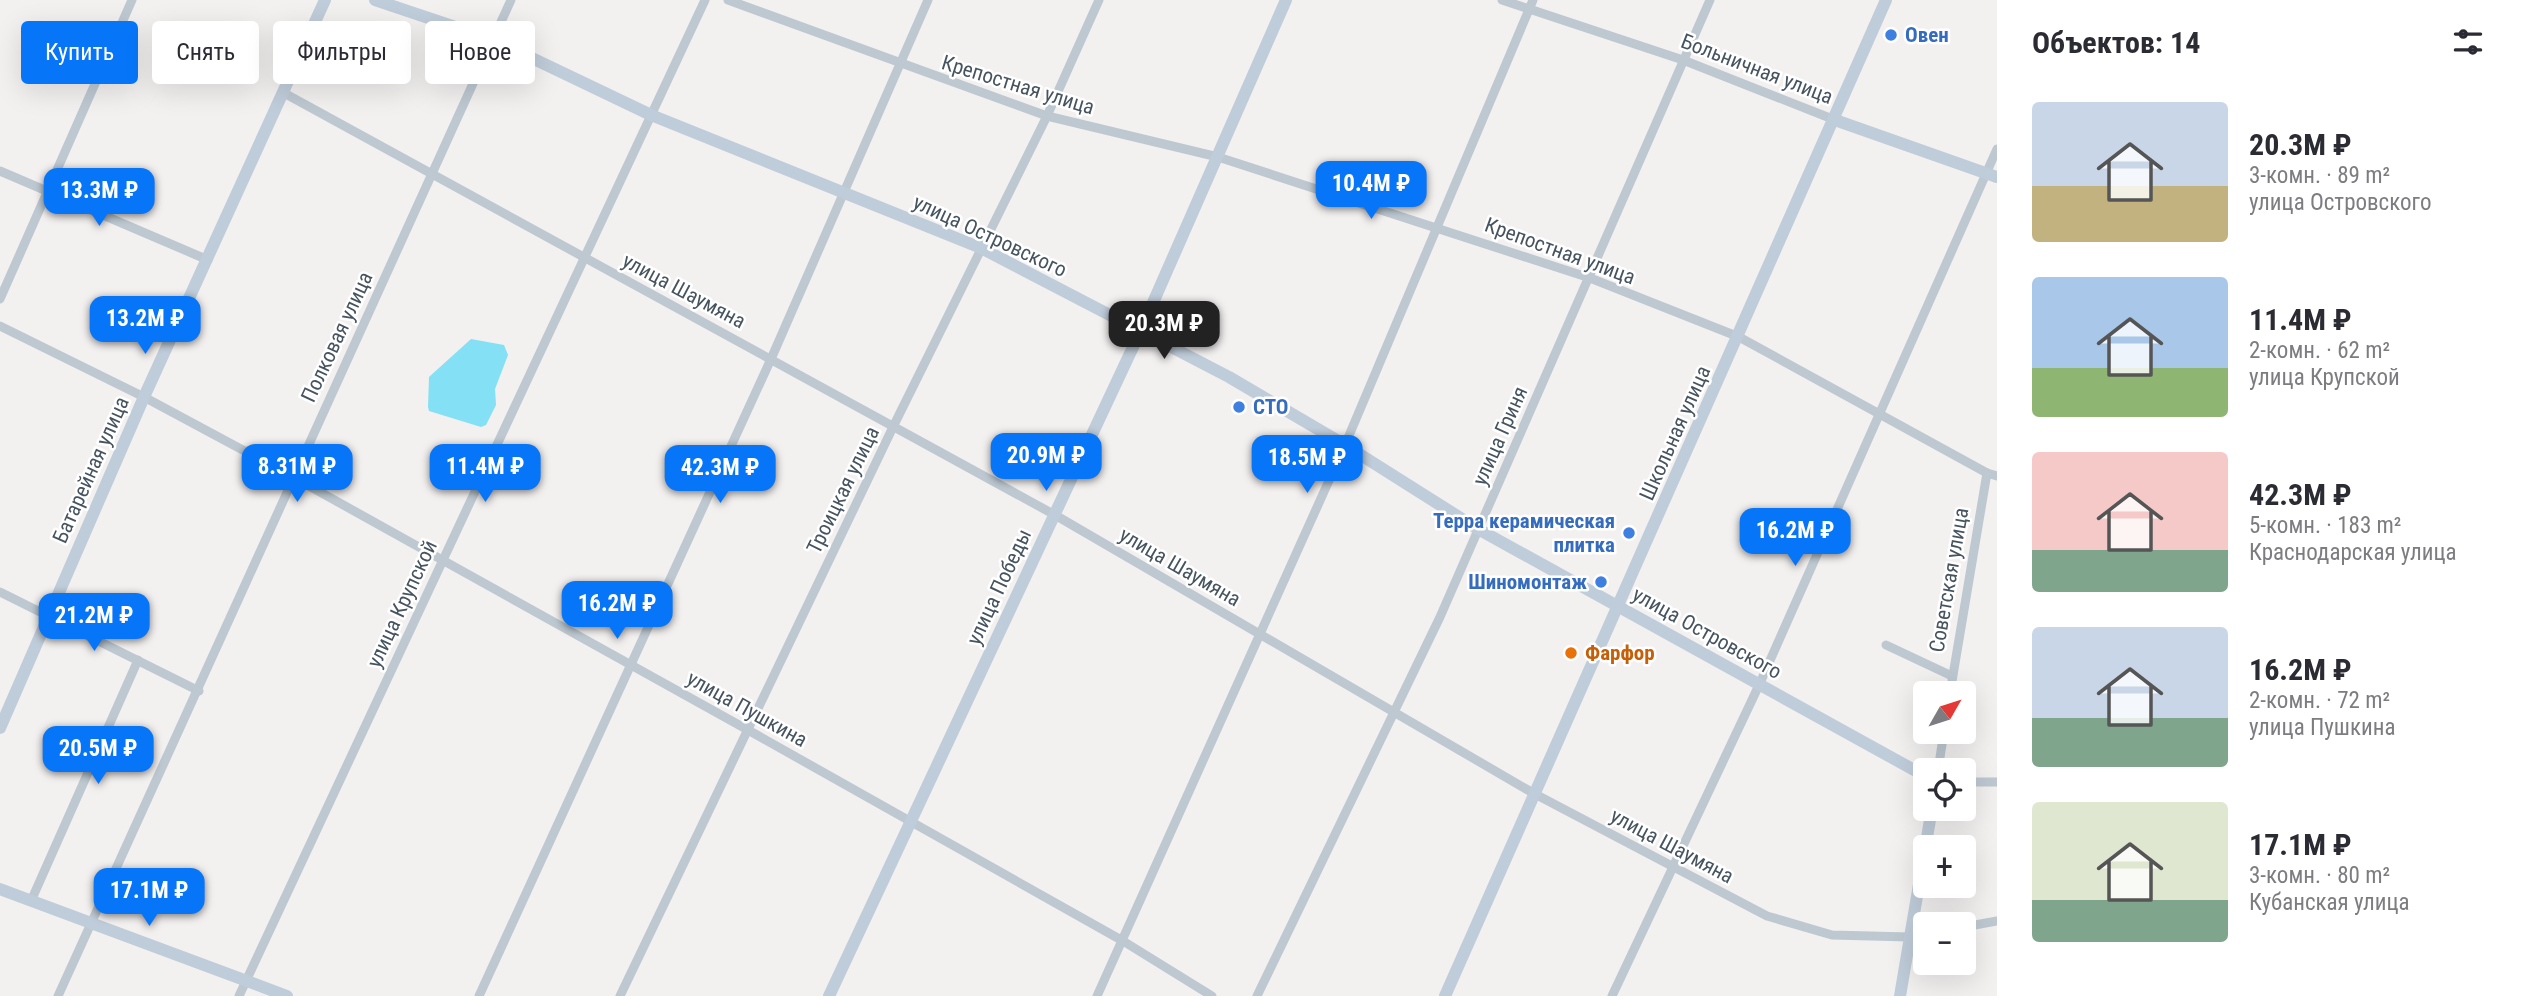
<!DOCTYPE html>
<html lang="ru">
<head>
<meta charset="utf-8">
<style>
  body { margin:0; font-family:"Roboto Condensed",sans-serif; background:#f2f2f3; color:#2b2b33; height:100vh; display:flex; flex-direction:column; font-size:26px; white-space:nowrap }
  * { box-sizing:border-box; margin:0 }
  p { font-size:23px; color:#7c7c81 }
  .icon { flex:none; width:38px; height:38px; fill:none; stroke:currentColor; stroke-width:2; stroke-linecap:round; stroke-linejoin:round }
  .map { position:relative; flex:1; overflow:hidden }
  .drawer { display:flex; flex-direction:column; background:#fff; width:525px }
  .drawer>* { flex:none }
  .guide { position:absolute; left:21px; top:21px; width:665px; height:63px; display:flex; gap:14px }
  .needle { width:46px; rotate:51deg }
  .tools { position:absolute; left:1913px; top:681px; display:grid; gap:14px }
  .tools a { display:grid; place-items:center; width:63px; height:63px; border-radius:7px; background:#fff; box-shadow:0 7px 28px #0002; font-size:35px }
  .price { position:absolute; translate:-50% -60px; padding:0 16px; border-radius:14px; background:#0775f7; color:#fff; font-size:23px; line-height:46px; filter:drop-shadow(0 2px 4px #0008) }
  .price::after { content:''; position:absolute; left:50%; top:42px; width:21px; height:16px; margin-left:-10px; background:inherit; clip-path:polygon(0 0,100% 0,50% 100%) }
  .price.selected { background:#222; color:#fff }
  ul { padding:0; list-style:none }
  li { display:flex; align-items:center; gap:21px; height:175px; padding:0 35px }
  li span { display:grid; place-items:center; flex:none; width:196px; height:140px; border-radius:7px; color:#555 }
  li>.icon { margin-inline-start:auto }
  span .icon { width:84px; height:84px; fill:#fffc; stroke-width:1 }
  li b { font-size:30px }
  h2 { display:flex; justify-content:space-between; align-items:center; height:84px; padding:0 35px; font-size:30px }
  .pill { padding:0 24px; border-radius:7px; background:#fff; box-shadow:0 7px 28px #0002; font-size:24px; line-height:63px }
  .pill.selected { background:#0775f7; color:#fff }
  main { display:flex; flex:1; min-height:0 }
  .map>svg:first-child { display:block }
</style>
</head>
<body>
<main>
<div class="map">
<svg width="1997" height="996" viewBox="0 0 1997 996">
  <rect width="100%" height="100%" fill="#f3f0f0"/>
  <polygon fill="#84e0f5" points="471,339 504,345 508,355 495,389 496,405 486,425 481,427 429,411 428,407 429,377"/>
  <g fill="none" stroke-linecap="round" stroke-linejoin="round">
    <g stroke="#bdc8d1" stroke-width="9">
      <polyline points="728,0 1047,116 1218,157 1590,278 1739,337 1987,473 1997,476"/>
      <polyline points="1502,0 1683,60 1835,120"/>
      <polyline points="284,93 1055,515 1533,793 1767,916 1832,935 1909,937 1925,934"/>
      <polyline points="0,171 208,260"/>
      <polyline points="0,299 132,0"/>
      <polyline points="0,326 144,397 293,477 748,730 1123,941 1212,996"/>
      <polyline points="0,592 199,691"/>
      <polyline points="1886,645 1952,676"/>
      <polyline points="1950,693 1987,473"/>
      <polyline points="1938,770 1944,732"/>
      <polyline points="1964,782 1997,782"/>
      <polyline points="31,901 138,660"/>
      <polyline points="1964,927 1997,921"/>
      <polyline points="58,996 511,0"/>
      <polyline points="239,996 705,0"/>
      <polyline points="479,996 771,359 928,0"/>
      <polyline points="620,996 893,427 1047,116 1099,0"/>
      <polyline points="1097,996 1345,445 1533,0"/>
      <polyline points="1257,996 1440,617 1710,0"/>
      <polyline points="1612,996 1760,683 1997,149"/>
    </g>
    <g stroke="#bfccd9" stroke-width="12">
      <polyline points="375,0 494,40 651,115 981,248 1229,377 1345,445 1478,529 1925,776"/>
      <polyline points="1835,120 1997,177"/>
      <polyline points="0,728 144,397 325,0"/>
      <polyline points="0,889 287,996"/>
      <polyline points="829,996 1141,330 1286,0"/>
      <polyline points="1445,996 1886,0"/>
      <polyline points="1900,996 1932,808"/>
    </g>
  </g>
  <g fill="#3f7fe0" stroke="#fff" stroke-width="2.5">
    <circle cx="1891" cy="35" r="7"/>
    <circle cx="1239" cy="407" r="7"/>
    <circle cx="1629" cy="533" r="7"/>
    <circle cx="1601" cy="582" r="7"/>
  </g>
  <circle fill="#e8710a" stroke="#fff" stroke-width="2.5" cx="1571" cy="653" r="7"/>
  <g text-anchor="middle" stroke-width="5" stroke-linejoin="round" paint-order="stroke">
    <g font-size="21" font-weight="bold" fill="#366cbe" stroke="#fff" text-anchor="start">
      <text x="1905" y="42">Овен</text>
      <text x="1253" y="414">СТО</text>
      <text x="1615" y="528" text-anchor="end">Терра керамическая<tspan x="1615" dy="24">плитка</tspan></text>
      <text x="1587" y="589" text-anchor="end">Шиномонтаж</text>
    </g>
    <g font-size="21" fill="#465460" stroke="#fff">
      <text transform="translate(1757 69) rotate(21)" y="7">Больничная улица</text>
      <text transform="translate(1018 85) rotate(17)" y="7">Крепостная улица</text>
      <text transform="translate(990 236) rotate(25)" y="7">улица Островского</text>
      <text transform="translate(1560 251) rotate(20)" y="7">Крепостная улица</text>
      <text transform="translate(684 291) rotate(28)" y="7">улица Шаумяна</text>
      <text transform="translate(337 337) rotate(-65)" y="7">Полковая улица</text>
      <text transform="translate(1675 433) rotate(-66)" y="7">Школьная улица</text>
      <text transform="translate(1500 436) rotate(-66)" y="7">улица Гриня</text>
      <text transform="translate(91 470) rotate(-66)" y="7">Батарейная улица</text>
      <text transform="translate(843 490) rotate(-64)" y="7">Троицкая улица</text>
      <text transform="translate(1180 567) rotate(30)" y="7">улица Шаумяна</text>
      <text transform="translate(1949 580) rotate(-80)" y="7">Советская улица</text>
      <text transform="translate(999 587) rotate(-65)" y="7">улица Победы</text>
      <text transform="translate(402 604) rotate(-65)" y="7">улица Крупской</text>
      <text transform="translate(1707 633) rotate(29)" y="7">улица Островского</text>
      <text transform="translate(747 709) rotate(29)" y="7">улица Пушкина</text>
      <text transform="translate(1672 846) rotate(28)" y="7">улица Шаумяна</text>
    </g>
    <g font-size="21" font-weight="bold" fill="#c56008" stroke="#fff" text-anchor="start">
      <text x="1585" y="660">Фарфор</text>
    </g>
  </g>
</svg>
<div class="tools">
<a><svg class="needle" viewBox="-14 -14 28 28"><path d="M0-13l5 13h-10z" fill="#e53935"/><path d="M0 13l5-13h-10z" fill="#7c7c81"/></svg></a>
<a><svg class="icon" aria-label="locate" viewBox="0 0 24 24"><circle cx="12" cy="12" r="6"/><path d="M12 2v4M12 18v4M2 12h4M18 12h4"/></svg></a>
<a>+</a>
<a>−</a>
</div>
<b class="price" style="left:1371px;top:221px">10.4M ₽</b>
<b class="price" style="left:99px;top:228px">13.3M ₽</b>
<b class="price" style="left:145px;top:356px">13.2M ₽</b>
<b class="price selected" style="left:1164px;top:361px">20.3M ₽</b>
<b class="price" style="left:1046px;top:493px">20.9M ₽</b>
<b class="price" style="left:1307px;top:495px">18.5M ₽</b>
<b class="price" style="left:297px;top:504px">8.31M ₽</b>
<b class="price" style="left:485px;top:504px">11.4M ₽</b>
<b class="price" style="left:720px;top:505px">42.3M ₽</b>
<b class="price" style="left:1795px;top:568px">16.2M ₽</b>
<b class="price" style="left:617px;top:641px">16.2M ₽</b>
<b class="price" style="left:94px;top:653px">21.2M ₽</b>
<b class="price" style="left:98px;top:786px">20.5M ₽</b>
<b class="price" style="left:149px;top:928px">17.1M ₽</b>
<div class="guide">
<a class="pill selected">Купить</a>
<a class="pill">Снять</a>
<a class="pill">Фильтры</a>
<a class="pill">Новое</a>
</div>
</div>
<section class="drawer">
<h2>Объектов: 14<svg class="icon" aria-label="filters" viewBox="0 0 24 24"><path d="M4 7h16M4 17h16"/><circle cx="9" cy="7" r="2"/><circle cx="15" cy="17" r="2"/></svg></h2>
<ul>
<li><span style="background:linear-gradient(#c9d6e8 60%,#c2b280 0)"><svg class="icon" aria-label="home" viewBox="0 0 24 24"><path d="M3 11l9-7 9 7M6 9v11h12V9"/></svg></span><div><b>20.3M ₽</b><p>3-комн. · 89 m²</p><p>улица Островского</p></div></li>
<li><span style="background:linear-gradient(#a9c7e8 65%,#8fb573 0)"><svg class="icon" aria-label="home" viewBox="0 0 24 24"><path d="M3 11l9-7 9 7M6 9v11h12V9"/></svg></span><div><b>11.4M ₽</b><p>2-комн. · 62 m²</p><p>улица Крупской</p></div></li>
<li><span style="background:linear-gradient(#f6c9c9 70%,#7fa58c 0)"><svg class="icon" aria-label="home" viewBox="0 0 24 24"><path d="M3 11l9-7 9 7M6 9v11h12V9"/></svg></span><div><b>42.3M ₽</b><p>5-комн. · 183 m²</p><p>Краснодарская улица</p></div></li>
<li><span style="background:linear-gradient(#c9d6e8 65%,#7fa58c 0)"><svg class="icon" aria-label="home" viewBox="0 0 24 24"><path d="M3 11l9-7 9 7M6 9v11h12V9"/></svg></span><div><b>16.2M ₽</b><p>2-комн. · 72 m²</p><p>улица Пушкина</p></div></li>
<li><span style="background:linear-gradient(#dfe7d0 70%,#7fa58c 0)"><svg class="icon" aria-label="home" viewBox="0 0 24 24"><path d="M3 11l9-7 9 7M6 9v11h12V9"/></svg></span><div><b>17.1M ₽</b><p>3-комн. · 80 m²</p><p>Кубанская улица</p></div></li>
</ul>
</section>
</main>
</body>
</html>
